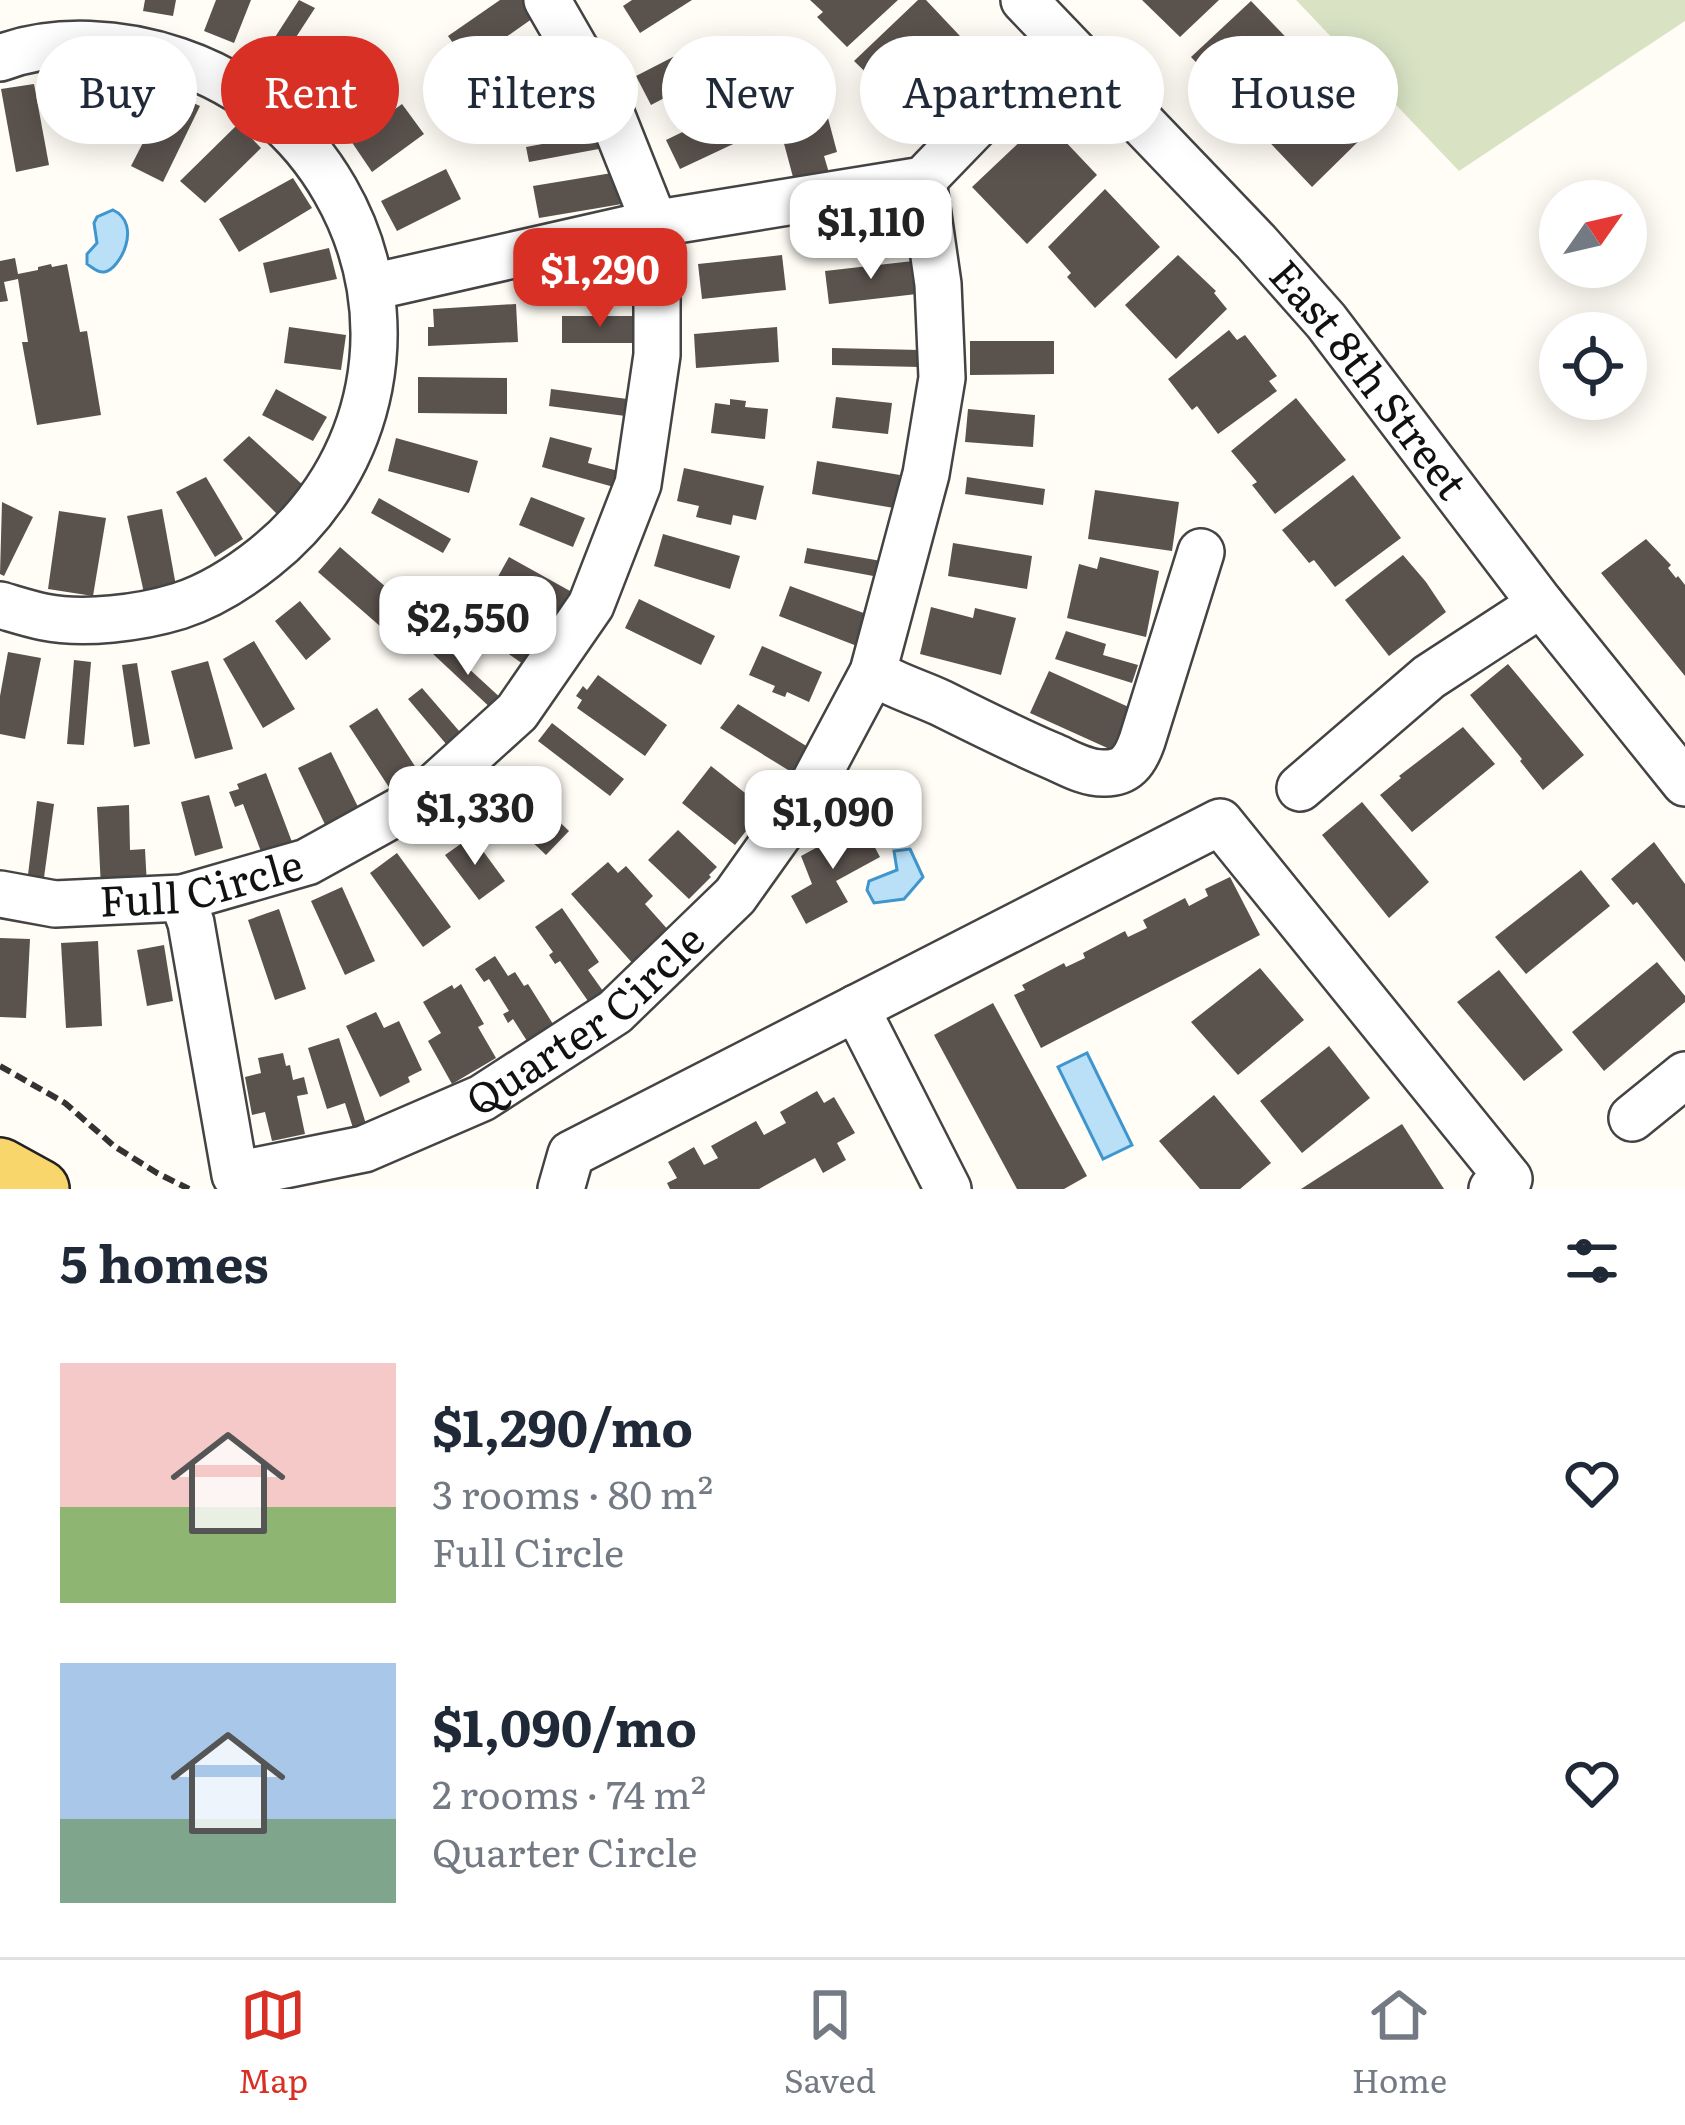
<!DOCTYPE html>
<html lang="en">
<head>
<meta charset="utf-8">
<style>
  body { margin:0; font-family:Literata,serif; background:#f6f6f7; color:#1f2937; height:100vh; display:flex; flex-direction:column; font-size:45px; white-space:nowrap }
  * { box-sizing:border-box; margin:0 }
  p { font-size:39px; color:#747a83 }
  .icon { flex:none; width:66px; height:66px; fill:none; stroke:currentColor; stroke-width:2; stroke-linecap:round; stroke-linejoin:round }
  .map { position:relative; height:1189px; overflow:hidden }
  .drawer { display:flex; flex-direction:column; background:#fff; flex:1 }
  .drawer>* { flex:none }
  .hud { position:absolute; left:36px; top:36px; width:1614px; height:108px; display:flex; gap:24px }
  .needle { width:78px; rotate:56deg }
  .fabs { position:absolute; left:1539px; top:180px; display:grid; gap:24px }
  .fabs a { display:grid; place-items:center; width:108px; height:108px; border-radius:50%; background:#fff; box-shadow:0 6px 30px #0003; font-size:60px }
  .price { position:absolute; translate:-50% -102px; padding:0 27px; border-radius:24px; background:#fff; color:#222; font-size:39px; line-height:78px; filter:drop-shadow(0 3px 6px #0008) }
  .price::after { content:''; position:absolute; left:50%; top:72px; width:36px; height:27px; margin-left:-18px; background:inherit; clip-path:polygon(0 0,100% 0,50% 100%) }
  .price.active { background:#d93025; color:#fff }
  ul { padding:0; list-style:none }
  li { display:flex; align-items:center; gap:36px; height:300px; padding:0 60px }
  li span { display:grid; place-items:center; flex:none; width:336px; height:240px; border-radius:0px; color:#555 }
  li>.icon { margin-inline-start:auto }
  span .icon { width:144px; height:144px; fill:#fffc; stroke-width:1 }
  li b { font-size:51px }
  h2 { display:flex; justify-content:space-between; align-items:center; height:144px; padding:0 60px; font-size:51px }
  .tag { padding:0 42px; border-radius:54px; background:#fff; box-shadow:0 6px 30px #0003; font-size:42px; line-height:108px }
  .tag.active { background:#d93025; color:#fff }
  .tab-bar { display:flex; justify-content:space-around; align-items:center; height:168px; border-top:3px solid #e0e1e3; background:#fff; font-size:33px; color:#747a83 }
  .tab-bar a { display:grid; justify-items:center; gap:6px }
  .tab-bar .active { color:#d93025 }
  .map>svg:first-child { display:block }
</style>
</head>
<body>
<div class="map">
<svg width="1685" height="1189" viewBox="0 0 1685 1189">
  <rect width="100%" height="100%" fill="#fffdf5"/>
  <polygon fill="#d9e3c4" points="1296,0 1685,0 1685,21 1459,171"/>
  <g fill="#b9e0f7" stroke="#3f96cf" stroke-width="3">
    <path d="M113,210C143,224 120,270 104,272C97,273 92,267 87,264V254L97,243L94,223L97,217Z"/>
    <polygon points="910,849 923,877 904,899 874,903 867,890 869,881 897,870 894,851"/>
    <polygon points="1087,1053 1132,1145 1103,1159 1058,1067"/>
  </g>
  <g fill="#5a524d">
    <polygon points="145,0 176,0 173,16 143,11"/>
    <polygon points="216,0 251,0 234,43 204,31"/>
    <polygon points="299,0 315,8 274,71 259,62"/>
    <polygon points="500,0 525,0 536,16 468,64 448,36"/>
    <polygon points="632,0 692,0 640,33 623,6"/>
    <polygon points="810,0 898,0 847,47 817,17 823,12"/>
    <polygon points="918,0 926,0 976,53 917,111 891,85 885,91 854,61"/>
    <polygon points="1142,0 1219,0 1180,37"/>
    <polygon points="1251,1 1304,56 1245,114 1191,57"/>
    <polygon points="708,39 723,67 651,105 636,76"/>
    <polygon points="363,43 386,64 348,104 326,82"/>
    <polygon points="566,64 572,76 500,116 493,104"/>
    <polygon points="1318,73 1343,100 1347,95 1374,126 1312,187 1258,130"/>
    <polygon points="93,80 107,84 87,139 73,135"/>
    <polygon points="34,84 49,165 16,172 1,89"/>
    <polygon points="169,92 200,106 163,182 131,166"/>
    <polygon points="810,100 812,106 824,103 837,152 824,156 832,183 797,192 775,110"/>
    <polygon points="402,104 424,134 372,172 351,141"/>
    <polygon points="732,108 746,138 680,169 666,140"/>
    <polygon points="1044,119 1097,175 1027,244 972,187"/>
    <polygon points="238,124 261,148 205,203 180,181"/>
    <polygon points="602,133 604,148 529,162 526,147"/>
    <polygon points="446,169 461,199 397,231 381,201"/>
    <polygon points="618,172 622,204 539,218 533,186"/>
    <polygon points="293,178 312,208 239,252 219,219"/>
    <polygon points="1105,189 1160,247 1095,308 1067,277 1071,273 1048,247"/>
    <polygon points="329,248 337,279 270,293 263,263"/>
    <polygon points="782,255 786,290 702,299 698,264"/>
    <polygon points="1178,255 1216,291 1214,293 1227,309 1176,359 1125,305"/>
    <polygon points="15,258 18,274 38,270 38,267 51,264 52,267 67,264 80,332 87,331 101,415 37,425 22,342 28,342 18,279 4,282 8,301 0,302 0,261"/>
    <polygon points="913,261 917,294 829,304 825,271"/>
    <polygon points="516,304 518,342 428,346 428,327 434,327 433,309"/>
    <rect x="562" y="316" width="75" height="27"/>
    <polygon points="289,327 346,335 341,370 284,363"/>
    <polygon points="777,327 779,362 696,368 694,334"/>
    <polygon points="1229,330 1237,340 1245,335 1277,376 1269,381 1277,391 1218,434 1197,406 1192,410 1168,379"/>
    <polygon points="970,341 1054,341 1054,374 970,375"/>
    <polygon points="832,348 920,350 920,367 832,365"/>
    <polygon points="418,377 507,378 507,414 418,413"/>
    <polygon points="276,389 327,417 313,441 262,415"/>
    <polygon points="551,389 635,400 633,417 549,406"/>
    <polygon points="836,397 892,403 888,434 832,428"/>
    <polygon points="1296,398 1346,460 1275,514 1252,485 1257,482 1231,451"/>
    <polygon points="730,399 746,401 745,407 768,409 765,439 711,433 715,403 730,405"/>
    <polygon points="968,409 1035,415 1033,447 965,442"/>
    <polygon points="249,436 304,486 277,514 223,460"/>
    <polygon points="550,437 592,448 588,463 626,473 621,489 542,467"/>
    <polygon points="396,438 478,461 469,493 388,471"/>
    <polygon points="817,461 900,475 894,508 812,494"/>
    <polygon points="684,468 764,486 756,520 733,515 731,525 696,517 699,506 677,501"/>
    <polygon points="1353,475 1401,538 1335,587 1314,560 1309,563 1282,530"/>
    <polygon points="206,477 243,539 215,557 176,492"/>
    <polygon points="967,477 1045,489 1043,505 965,494"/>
    <polygon points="1095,490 1179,502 1172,551 1088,539"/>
    <polygon points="531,497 585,518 573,547 519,525"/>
    <polygon points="379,498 451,539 443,553 371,513"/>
    <polygon points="2,502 33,517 4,576 0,574"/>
    <polygon points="162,509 176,586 144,593 127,516"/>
    <polygon points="59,511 106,518 93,596 48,589"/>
    <polygon points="663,534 740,556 730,589 654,566"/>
    <polygon points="1646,539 1671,565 1668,568 1676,578 1678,576 1685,585 1685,676 1601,573"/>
    <polygon points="953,543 1032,556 1027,589 948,576"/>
    <polygon points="340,547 403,602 381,627 318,572"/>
    <polygon points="807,548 887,562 884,578 804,563"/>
    <polygon points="1403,555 1426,582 1446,612 1389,656 1345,600"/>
    <polygon points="509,557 579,596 565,621 495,582"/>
    <polygon points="1100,557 1159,571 1146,637 1067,618 1079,564 1097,569"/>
    <polygon points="790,586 869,615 857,646 779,616"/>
    <polygon points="639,599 715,636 701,665 625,628"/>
    <polygon points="300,601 331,639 306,660 275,621"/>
    <polygon points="472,607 543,656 533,671 462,621"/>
    <polygon points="931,607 973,618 975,608 1016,618 1001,675 920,654"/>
    <polygon points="1066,631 1106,644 1103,655 1138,665 1132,683 1055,659"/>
    <polygon points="254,641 295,709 263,728 223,659"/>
    <polygon points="441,643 504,701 495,712 432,653"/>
    <polygon points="762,646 822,672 809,702 787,692 785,697 772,692 775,686 749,675"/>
    <polygon points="8,652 41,658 25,739 0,734 0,696"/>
    <polygon points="74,660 91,662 84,745 67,744"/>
    <polygon points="208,661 233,749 195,759 171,671"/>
    <polygon points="137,663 150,744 134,747 122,665"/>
    <polygon points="1508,664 1584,755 1543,790 1520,761 1522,759 1470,695"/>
    <polygon points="1049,671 1133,709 1114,751 1030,713"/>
    <polygon points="598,675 667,725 645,756 577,708 582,700 576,696 583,686 587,690"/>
    <polygon points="422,688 466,739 452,751 408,699"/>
    <polygon points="738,704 808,747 793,773 720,728"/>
    <polygon points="377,708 422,777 394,795 349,726"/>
    <polygon points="552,723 624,779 610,796 538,741"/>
    <polygon points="1463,727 1495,764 1412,832 1380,795 1401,778 1399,776"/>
    <polygon points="331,752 364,819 330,835 298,768"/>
    <polygon points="711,766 764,808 735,845 682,803"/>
    <polygon points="507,772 569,831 546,855 485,797"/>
    <polygon points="266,773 295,850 265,862 243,804 235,807 229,792 239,789 237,784"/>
    <polygon points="209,795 223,848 195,856 181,802"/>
    <polygon points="37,801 54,804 43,885 27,883"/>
    <polygon points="1362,802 1429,882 1389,918 1322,835"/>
    <polygon points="129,805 130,850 145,849 147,886 101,888 97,807"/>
    <polygon points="862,823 880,857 836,881 848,902 806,924 791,896 812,884 801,856"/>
    <polygon points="678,830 717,867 709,875 711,877 689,899 648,860"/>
    <polygon points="472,836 505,881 479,900 445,855"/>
    <polygon points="1654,842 1685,884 1685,962 1637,902 1633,905 1611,879"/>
    <polygon points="397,853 451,927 423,947 370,873"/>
    <polygon points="608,862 618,873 626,866 653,896 645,904 670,932 634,965 571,894"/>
    <polygon points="1581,870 1610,906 1526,974 1495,937"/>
    <polygon points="1230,877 1260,935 1041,1048 1014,995 1025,990 1022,985 1064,963 1066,967 1085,958 1083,953 1125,931 1128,937 1147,928 1143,920 1185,898 1189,906 1208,896 1205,889"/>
    <polygon points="342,887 375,961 345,975 311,901"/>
    <polygon points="562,908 599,962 588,970 603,991 588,1001 560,961 555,964 549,955 553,952 535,927"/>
    <polygon points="279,909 306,989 275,1000 248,920"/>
    <polygon points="0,938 30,939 26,1018 0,1017"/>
    <polygon points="98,941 102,1026 66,1028 61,943"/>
    <polygon points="164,945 173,1001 147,1006 137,950"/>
    <polygon points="495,956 508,976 515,972 524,986 528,984 553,1024 527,1041 513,1019 508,1023 503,1014 509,1011 489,979 484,982 475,969"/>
    <polygon points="1657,962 1685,996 1685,1002 1604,1071 1572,1032"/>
    <polygon points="1260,968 1304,1020 1238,1075 1191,1022"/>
    <polygon points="1499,970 1563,1050 1524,1081 1457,1002"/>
    <polygon points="461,984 484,1024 478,1027 496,1058 452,1084 428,1041 441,1033 423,1002 452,985 454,989"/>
    <polygon points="993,1003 1087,1176 1064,1189 1017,1189 934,1035"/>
    <polygon points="376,1012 384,1028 399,1021 422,1070 408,1077 410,1082 380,1097 346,1026"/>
    <polygon points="339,1038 366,1124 353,1128 345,1103 327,1109 308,1048"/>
    <polygon points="1329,1046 1370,1098 1302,1153 1260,1101"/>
    <polygon points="283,1053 286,1066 290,1065 293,1080 304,1077 308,1094 297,1096 305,1134 272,1141 265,1112 252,1115 245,1077 261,1073 258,1058"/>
    <polygon points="817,1091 824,1103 834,1097 855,1133 837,1143 846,1160 823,1173 815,1158 759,1189 670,1189 667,1183 677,1178 668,1162 694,1147 704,1165 718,1158 711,1146 756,1121 764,1135 786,1123 780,1112"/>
    <polygon points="1214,1095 1271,1163 1240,1189 1200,1189 1159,1141"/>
    <polygon points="1402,1124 1444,1189 1301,1189"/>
  </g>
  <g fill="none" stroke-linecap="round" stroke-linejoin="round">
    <defs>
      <g id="minor">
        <path id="s1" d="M1024,0L1256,242L1326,321L1541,604L1685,783"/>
        <path d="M0,58C56,37 123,42 178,61C246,84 300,129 335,190C407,315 377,468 265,557C240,577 210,596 179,606C140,618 84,625 44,617C29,614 14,609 0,605"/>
        <polyline points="372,287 646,225 923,180 1060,38"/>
        <path d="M873,672C894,686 918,692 941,703C977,721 1013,739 1050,755C1067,762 1084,773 1103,773C1126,774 1135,761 1142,741L1201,552"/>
        <polyline points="1300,788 1429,677 1541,604"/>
        <path id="s2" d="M0,894L55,904L182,898L307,862L421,799L517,712L591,605L638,484L657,355V254L646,225L649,209L608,106L547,0"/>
        <path id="s3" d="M182,898L191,923L235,1175L364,1149L482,1098L615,1012L735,896L809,792L873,672L926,474L942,378L938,284L923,180"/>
        <polyline points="856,1008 948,1189"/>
        <polyline points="1632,1118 1685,1075"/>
        <polyline points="561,1189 571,1154 1220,822 1509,1179 1492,1189"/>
      </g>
      <polyline id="major" points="0,1167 40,1189"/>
    </defs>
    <use href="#minor" stroke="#444" stroke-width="50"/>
    <use href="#major" stroke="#222" stroke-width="62"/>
    <polyline stroke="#333" stroke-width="6" stroke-dasharray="12 6" stroke-linecap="butt" points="0,1066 65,1103 114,1146 157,1173 189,1189"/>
    <use href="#minor" stroke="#fff" stroke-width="45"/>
    <use href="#major" stroke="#f9d66b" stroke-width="57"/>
  </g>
  <g text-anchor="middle" stroke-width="12" stroke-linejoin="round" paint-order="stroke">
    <g font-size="42" fill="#111" stroke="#fff">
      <text dy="15" stroke="none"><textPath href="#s1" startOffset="513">East 8th Street</textPath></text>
      <text dy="15" stroke="none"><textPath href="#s2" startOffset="204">Full Circle</textPath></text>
      <text dy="15" stroke="none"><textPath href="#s3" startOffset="672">Quarter Circle</textPath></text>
    </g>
  </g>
</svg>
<div class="fabs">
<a><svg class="needle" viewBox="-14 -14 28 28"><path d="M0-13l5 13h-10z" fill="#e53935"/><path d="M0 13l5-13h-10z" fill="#747a83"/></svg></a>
<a><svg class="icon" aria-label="locate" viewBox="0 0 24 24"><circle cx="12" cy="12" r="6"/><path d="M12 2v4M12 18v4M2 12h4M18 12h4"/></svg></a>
</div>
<b class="price" style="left:871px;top:282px">$1,110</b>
<b class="price active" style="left:600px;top:330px">$1,290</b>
<b class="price" style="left:468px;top:678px">$2,550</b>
<b class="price" style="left:475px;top:868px">$1,330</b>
<b class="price" style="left:833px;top:872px">$1,090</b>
<div class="hud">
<a class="tag">Buy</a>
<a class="tag active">Rent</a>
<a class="tag">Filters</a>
<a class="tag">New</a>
<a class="tag">Apartment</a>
<a class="tag">House</a>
</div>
</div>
<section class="drawer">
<h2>5 homes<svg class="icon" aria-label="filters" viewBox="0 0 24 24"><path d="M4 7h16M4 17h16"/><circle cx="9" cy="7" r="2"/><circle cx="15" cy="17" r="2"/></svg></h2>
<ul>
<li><span style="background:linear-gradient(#f6c9c9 60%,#8fb573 0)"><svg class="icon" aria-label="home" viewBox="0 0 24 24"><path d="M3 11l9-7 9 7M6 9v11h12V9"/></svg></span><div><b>$1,290/mo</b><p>3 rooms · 80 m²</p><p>Full Circle</p></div><svg class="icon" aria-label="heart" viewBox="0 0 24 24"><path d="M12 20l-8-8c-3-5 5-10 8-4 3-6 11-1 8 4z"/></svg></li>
<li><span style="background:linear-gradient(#a9c7e8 65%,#7fa58c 0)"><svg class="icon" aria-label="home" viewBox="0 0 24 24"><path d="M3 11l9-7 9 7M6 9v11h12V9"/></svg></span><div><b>$1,090/mo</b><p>2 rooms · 74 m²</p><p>Quarter Circle</p></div><svg class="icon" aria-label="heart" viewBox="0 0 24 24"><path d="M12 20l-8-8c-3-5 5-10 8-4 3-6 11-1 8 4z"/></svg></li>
</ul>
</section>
<nav class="tab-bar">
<a class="active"><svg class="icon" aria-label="map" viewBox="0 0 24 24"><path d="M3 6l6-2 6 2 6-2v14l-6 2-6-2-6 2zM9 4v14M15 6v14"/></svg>Map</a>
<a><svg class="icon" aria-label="saved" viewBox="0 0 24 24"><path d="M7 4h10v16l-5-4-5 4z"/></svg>Saved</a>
<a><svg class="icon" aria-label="home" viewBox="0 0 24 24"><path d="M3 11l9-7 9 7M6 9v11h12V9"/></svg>Home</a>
</nav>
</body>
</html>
